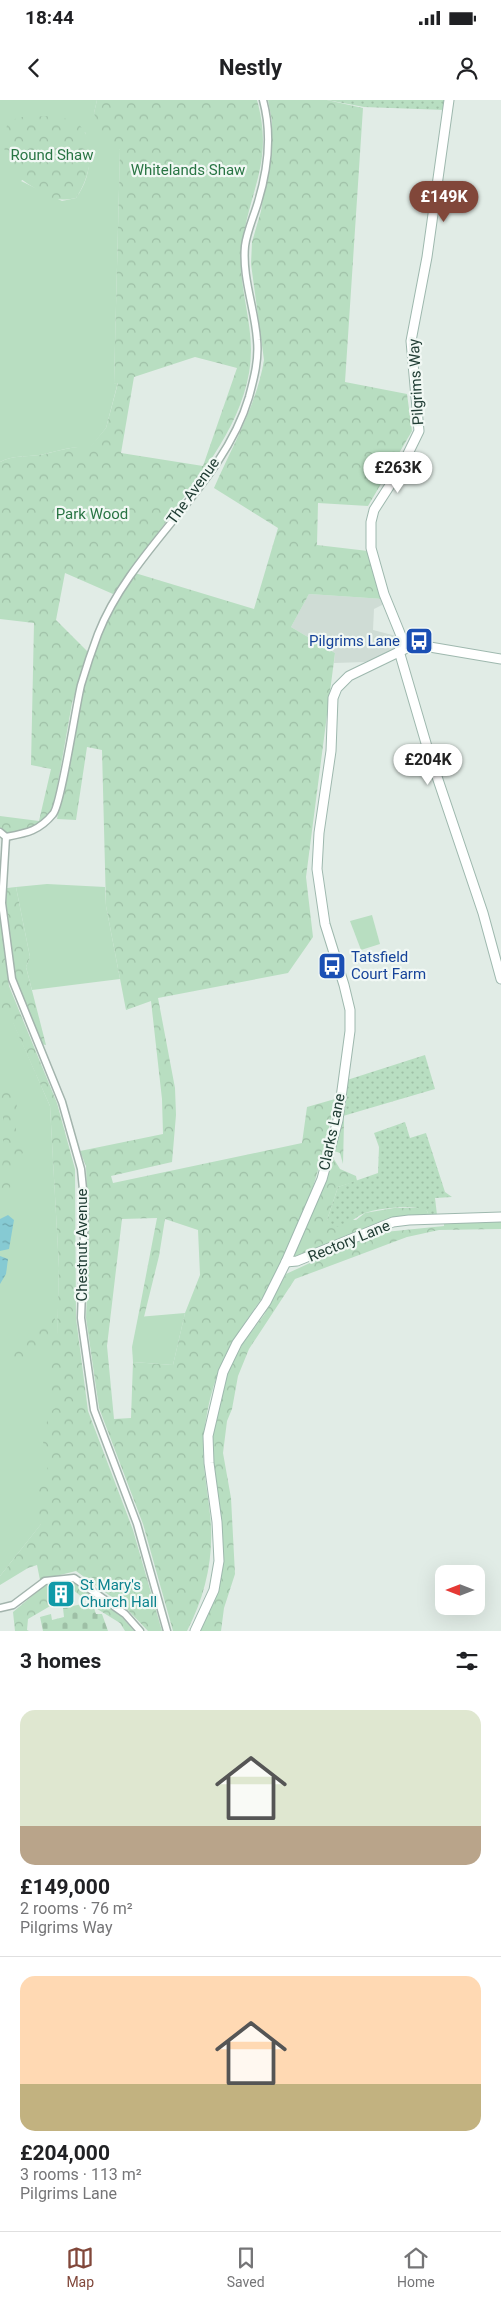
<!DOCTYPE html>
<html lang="en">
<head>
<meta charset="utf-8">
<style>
  body { margin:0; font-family:Roboto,sans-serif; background:#f2f2f2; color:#202124; height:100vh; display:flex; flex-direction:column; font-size:19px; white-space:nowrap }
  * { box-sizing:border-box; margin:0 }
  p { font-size:16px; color:#757577 }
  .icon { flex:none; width:28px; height:28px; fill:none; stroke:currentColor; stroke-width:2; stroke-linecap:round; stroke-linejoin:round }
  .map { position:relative; height:1531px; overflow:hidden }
  .sheet { display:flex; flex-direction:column; background:#fff; flex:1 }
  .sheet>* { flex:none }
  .needle { width:32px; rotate:270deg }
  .fabs { position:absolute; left:435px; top:1465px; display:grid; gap:10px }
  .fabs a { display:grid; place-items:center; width:50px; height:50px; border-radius:10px; background:#fff; box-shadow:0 5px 20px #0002; font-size:25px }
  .price { position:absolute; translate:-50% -42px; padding:0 11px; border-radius:18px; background:#fff; color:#222; font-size:16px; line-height:32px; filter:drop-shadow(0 1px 2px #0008) }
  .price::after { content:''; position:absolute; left:50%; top:30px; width:15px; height:11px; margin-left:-8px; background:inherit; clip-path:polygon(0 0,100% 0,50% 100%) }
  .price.current { background:#81473a; color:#fff }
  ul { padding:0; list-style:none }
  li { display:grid; align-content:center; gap:10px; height:265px; padding:0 20px }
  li+li { border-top:1px solid #e0e0e0 }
  li span { display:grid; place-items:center; height:155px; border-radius:15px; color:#555 }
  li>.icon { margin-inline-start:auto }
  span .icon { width:90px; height:90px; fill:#fffc; stroke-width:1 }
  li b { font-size:21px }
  h2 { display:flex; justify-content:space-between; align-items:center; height:60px; padding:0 20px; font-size:21px }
  .status { display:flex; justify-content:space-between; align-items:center; height:35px; padding:0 25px; background:#fff; direction:ltr }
  .status svg { height:14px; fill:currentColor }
  header { display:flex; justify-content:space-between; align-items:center; height:65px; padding:0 20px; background:#fff; font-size:22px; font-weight:700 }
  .dock { display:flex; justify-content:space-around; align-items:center; height:70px; border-top:1px solid #e0e0e0; background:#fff; font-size:14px; color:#757577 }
  .dock a { display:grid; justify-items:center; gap:2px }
  .dock .current { color:#81473a }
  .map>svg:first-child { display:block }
</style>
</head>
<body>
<div class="status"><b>18:44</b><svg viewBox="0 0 49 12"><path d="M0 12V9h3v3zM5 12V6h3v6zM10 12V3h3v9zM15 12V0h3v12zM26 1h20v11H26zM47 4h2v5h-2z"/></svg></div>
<header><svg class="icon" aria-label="back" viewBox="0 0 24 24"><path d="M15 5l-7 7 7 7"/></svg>Nestly<svg class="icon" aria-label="person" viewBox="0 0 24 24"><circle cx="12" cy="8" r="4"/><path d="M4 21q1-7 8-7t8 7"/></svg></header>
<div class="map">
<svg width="501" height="1531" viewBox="0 0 501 1531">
  <defs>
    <pattern id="forest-crowns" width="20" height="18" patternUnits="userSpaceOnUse" patternTransform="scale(1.25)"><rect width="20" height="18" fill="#b8dec1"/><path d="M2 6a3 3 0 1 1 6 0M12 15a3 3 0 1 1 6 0" fill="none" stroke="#9ebfa6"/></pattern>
    <pattern id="cemetery-stones" width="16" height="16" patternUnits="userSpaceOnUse" patternTransform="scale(1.25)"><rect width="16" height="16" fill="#b8dec1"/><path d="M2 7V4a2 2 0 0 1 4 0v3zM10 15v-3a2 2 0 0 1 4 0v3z" fill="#9ebfa6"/></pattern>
    <pattern id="park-dots" width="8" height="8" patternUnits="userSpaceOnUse" patternTransform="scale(1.25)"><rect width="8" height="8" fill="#b8dec1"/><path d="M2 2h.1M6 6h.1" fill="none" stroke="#9ebfa6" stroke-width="1.8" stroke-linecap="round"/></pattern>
    <pattern id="water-ripples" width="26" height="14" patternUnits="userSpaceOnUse" patternTransform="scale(1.25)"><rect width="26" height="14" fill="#86cad3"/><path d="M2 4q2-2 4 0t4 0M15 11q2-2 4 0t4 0" fill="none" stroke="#6da5ac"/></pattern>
  </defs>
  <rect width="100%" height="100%" fill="#e1ece6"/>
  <polygon fill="#cfdcd5" points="309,494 384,499 386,503 374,509 373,530 400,537 400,545 394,551 365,562 334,563 335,553 291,527"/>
  <g fill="#b8dec1" fill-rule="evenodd">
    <path d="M0,0H97L94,13L120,50L114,284L118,282L106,328L90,348C72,345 56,352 39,355C25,357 13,355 0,362ZM85,32C92,56 91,77 76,98L62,101L21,81Z"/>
    <polygon points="47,784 105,787 106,806 120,879 32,890 26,867 30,857 16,787"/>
    <polygon points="372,815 380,844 361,850 350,821"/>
    <polygon points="0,852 6,906 50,1006 59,1168 53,1409 0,1476"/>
    <polygon points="185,1213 173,1265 133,1262 132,1247 138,1217"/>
  </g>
  <g fill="url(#forest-crowns)" fill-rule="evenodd">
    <path d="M97,0H257C274,62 250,87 242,145C237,180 251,215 251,250C251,311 208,365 174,411C153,439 133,467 113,494L65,473L56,520L89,553L72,603L53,711L31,729L8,734L0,728V716L39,721L51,669L31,665L34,523L0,519V362C13,355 25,357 39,355C56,352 72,345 90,347L106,328L118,283L114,284L120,50L103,41L94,13ZM195,257L237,268L203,366L121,353L134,277Z"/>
    <path d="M268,0H327L363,8L345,282L407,294L412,331L368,406L318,403L317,445L368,451L384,499L309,494L291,527L335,553L306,777L313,837L288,873L158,898L175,988L176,1015L172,1062L111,1076L113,1083L302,1043L307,1007L335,999C324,1057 307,1115 280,1168C267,1194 248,1216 233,1241C217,1268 207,1303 204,1335C201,1366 209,1395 211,1425C213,1463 204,1498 187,1531H173L143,1424L99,1308L86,1218L89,1143L86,1066L80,1051L163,1034L162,999L151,901L126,910L106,806L102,650L87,647L76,720L57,719L86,575L113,502L135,473L254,509L278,428L214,388C232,347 257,304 264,260L251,164L252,142L261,111L271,48L272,21ZM157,1118L138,1217H144L159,1156L165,1119L198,1130L200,1175L185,1213L173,1265L133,1262L131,1318L114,1319L107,1246L122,1119Z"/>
    <path d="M51,16C59,18 71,18 77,23C99,41 90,78 76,98C55,102 50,98 33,87C4,70 0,53 8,21L22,17Z"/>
    <polygon points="16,787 30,857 26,867 46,945 41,944 15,878 6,803 7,788"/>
    <polygon points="0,814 9,886 57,1003 75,1069 76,1218 88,1311 133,1430 162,1531 148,1531 124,1506 76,1471 40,1480 37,1465 28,1468 0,1485 0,1476 41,1424 35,1408 41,1381 49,1365 44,1360 43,1338 49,1313 55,1308 55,1302 49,1301 51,1282 48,1271 49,1258 52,1242 57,1235 59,1168 50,1006 13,923 5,921 0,925"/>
    <path d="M9,977C18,990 14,1006 21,1019L16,1022V1036L23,1052L21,1057L13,1060L10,1089L6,1091L0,1090L3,1058L7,1054L3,1040V1013L0,1007L2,978Z"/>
    <polygon points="343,1016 344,1022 343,1064 340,1053 334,1051"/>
    <polygon points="332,1056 340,1069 356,1076 357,1081 338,1087 327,1120 356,1120 365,1113 394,1108 423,1108 427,1111 429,1116 376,1124 291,1158 323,1088"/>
    <polygon points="501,1119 501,1129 439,1130 407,1137 295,1179 249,1249 238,1276 232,1309 227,1321 223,1353 231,1398 235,1474 224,1508 221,1531 199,1531 217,1491 211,1340 227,1274 243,1243 264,1215 286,1174 375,1133 444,1126 444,1122"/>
    <path d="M55,1218C54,1233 50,1244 35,1249L32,1258L9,1261V1254L12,1250L49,1220Z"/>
    <polygon points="56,1482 72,1482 120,1515 134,1531 125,1531 120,1523 94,1507 72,1489 55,1486 52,1505 28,1519 27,1530 29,1531 15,1531 13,1512 44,1486"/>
  </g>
  <polygon fill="url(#cemetery-stones)" points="92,1502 96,1514 102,1514 108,1531 43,1531 40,1517 51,1514 52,1520 64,1517 63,1508"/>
  <g fill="url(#park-dots)">
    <polygon points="327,0 445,0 445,10 364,7"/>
    <polygon points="425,955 435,989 343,1016 347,980"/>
    <path d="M405,1022L410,1038L426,1033L445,1092L452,1097L435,1098L437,1115L429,1116L427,1111C416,1104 378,1108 365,1113C352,1118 351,1126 334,1127L327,1120L338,1087L378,1073L379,1047L374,1033Z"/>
  </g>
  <g fill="url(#water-ripples)">
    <polygon points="8,1115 14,1120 9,1149 0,1151 0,1119"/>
    <polygon points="0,1156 8,1159 6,1174 0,1184"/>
  </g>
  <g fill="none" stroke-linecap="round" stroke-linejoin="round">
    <defs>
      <g id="street">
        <polyline points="0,732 6,737"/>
        <path d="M6,737C27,733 39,731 53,714C61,706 76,605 81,585C86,568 92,550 98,534C132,447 223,386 249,297C254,278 259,260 257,240C255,209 242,178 245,146C247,131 254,116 258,102C268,69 272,33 263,0"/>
        <polyline points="6,737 2,803 12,879 62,1002 81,1069 85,1109 81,1218 94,1310 137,1424 167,1531"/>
        <polyline points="0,1508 13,1505 45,1481 74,1478 125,1514 140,1531"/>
      </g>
      <g id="secondary">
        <polyline points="406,548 384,494 371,448 371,422 374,410 401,368 419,331 411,241 427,157 449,0"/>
        <polyline points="399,551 428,650 483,813 501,879"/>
        <polyline points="286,1162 297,1161 393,1122 409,1120 501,1117"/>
        <polyline points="195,1531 214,1490 219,1461 217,1422 209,1363 208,1336 223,1272 237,1243 266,1202 286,1162 322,1079 338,1020 350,931 350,910 344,885 325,824 317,769 319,733 331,651 333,598 337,588 349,576 409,547 424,546 501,559"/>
      </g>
    </defs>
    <use href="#street" stroke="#a3b4ad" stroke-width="9"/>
    <use href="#secondary" stroke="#9eb8ae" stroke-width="11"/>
    <use href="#street" stroke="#fff" stroke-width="6"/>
    <use href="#secondary" stroke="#fff" stroke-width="9"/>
  </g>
  <defs>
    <symbol id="bus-square" viewBox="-11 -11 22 22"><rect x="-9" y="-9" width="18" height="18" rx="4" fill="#1a4fb4" stroke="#f1f8f4"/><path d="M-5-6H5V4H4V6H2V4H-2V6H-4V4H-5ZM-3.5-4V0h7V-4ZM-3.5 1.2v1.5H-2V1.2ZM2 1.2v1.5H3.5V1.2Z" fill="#fff"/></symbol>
    <symbol id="building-square" viewBox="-11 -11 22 22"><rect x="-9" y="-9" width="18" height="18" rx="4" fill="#0f9aa8" stroke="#f1f8f4"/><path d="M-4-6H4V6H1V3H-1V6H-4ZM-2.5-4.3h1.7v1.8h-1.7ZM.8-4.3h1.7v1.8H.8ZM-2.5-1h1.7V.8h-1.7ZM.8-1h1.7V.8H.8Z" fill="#fff"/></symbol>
  </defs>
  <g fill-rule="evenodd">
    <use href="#bus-square" x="403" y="525" width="32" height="32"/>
    <use href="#bus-square" x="316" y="850" width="32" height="32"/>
    <use href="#building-square" x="45" y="1478" width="32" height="32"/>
  </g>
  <g text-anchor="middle" stroke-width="4.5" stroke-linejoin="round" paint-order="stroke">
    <g font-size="15" fill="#297544" stroke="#f1f8f4">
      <text x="52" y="60">Round Shaw</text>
      <text x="188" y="75">Whitelands Shaw</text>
      <text x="92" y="419">Park Wood</text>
    </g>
    <g font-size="15" fill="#203d34" stroke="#f1f8f4">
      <text transform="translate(416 282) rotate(-93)" y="5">Pilgrims Way</text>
      <text transform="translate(193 391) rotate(-54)" y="5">The Avenue</text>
      <text transform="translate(332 1032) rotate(-78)" y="5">Clarks Lane</text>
      <text transform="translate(349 1141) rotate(-22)" y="5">Rectory Lane</text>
      <text transform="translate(82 1145) rotate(-90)" y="5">Chestnut Avenue</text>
    </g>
    <g font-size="15" fill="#164399" stroke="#f1f8f4" text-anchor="end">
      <text x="400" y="546">Pilgrims Lane</text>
      <text x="351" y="862" text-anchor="start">Tatsfield<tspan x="351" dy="17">Court Farm</tspan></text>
    </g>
    <g font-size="15" fill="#0d838f" stroke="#f1f8f4" text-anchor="start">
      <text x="80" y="1490">St Mary's<tspan x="80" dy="17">Church Hall</tspan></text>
    </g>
  </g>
</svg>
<div class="fabs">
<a><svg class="needle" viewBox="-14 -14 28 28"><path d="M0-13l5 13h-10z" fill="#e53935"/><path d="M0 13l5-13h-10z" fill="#757577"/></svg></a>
</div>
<b class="price current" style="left:444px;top:123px">£149K</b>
<b class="price" style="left:398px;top:394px">£263K</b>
<b class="price" style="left:428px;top:686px">£204K</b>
</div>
<section class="sheet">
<h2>3 homes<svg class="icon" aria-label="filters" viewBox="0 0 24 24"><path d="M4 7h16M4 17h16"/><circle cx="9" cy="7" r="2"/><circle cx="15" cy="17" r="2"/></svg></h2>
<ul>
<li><span style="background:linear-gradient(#dfe7d0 75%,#b9a48a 0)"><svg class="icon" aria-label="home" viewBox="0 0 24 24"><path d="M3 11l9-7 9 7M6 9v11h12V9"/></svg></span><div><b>£149,000</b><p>2 rooms · 76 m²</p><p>Pilgrims Way</p></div></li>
<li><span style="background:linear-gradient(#ffd9b3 70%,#c2b280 0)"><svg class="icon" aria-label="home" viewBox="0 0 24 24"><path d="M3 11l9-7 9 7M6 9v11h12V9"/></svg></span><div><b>£204,000</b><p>3 rooms · 113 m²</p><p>Pilgrims Lane</p></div></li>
</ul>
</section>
<nav class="dock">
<a class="current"><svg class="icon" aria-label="map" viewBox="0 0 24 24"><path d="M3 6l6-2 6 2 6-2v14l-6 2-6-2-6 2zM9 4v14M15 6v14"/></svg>Map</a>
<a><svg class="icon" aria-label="saved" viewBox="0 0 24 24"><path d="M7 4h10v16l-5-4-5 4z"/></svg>Saved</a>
<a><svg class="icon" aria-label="home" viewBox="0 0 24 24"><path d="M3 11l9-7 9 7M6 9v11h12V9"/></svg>Home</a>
</nav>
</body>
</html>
